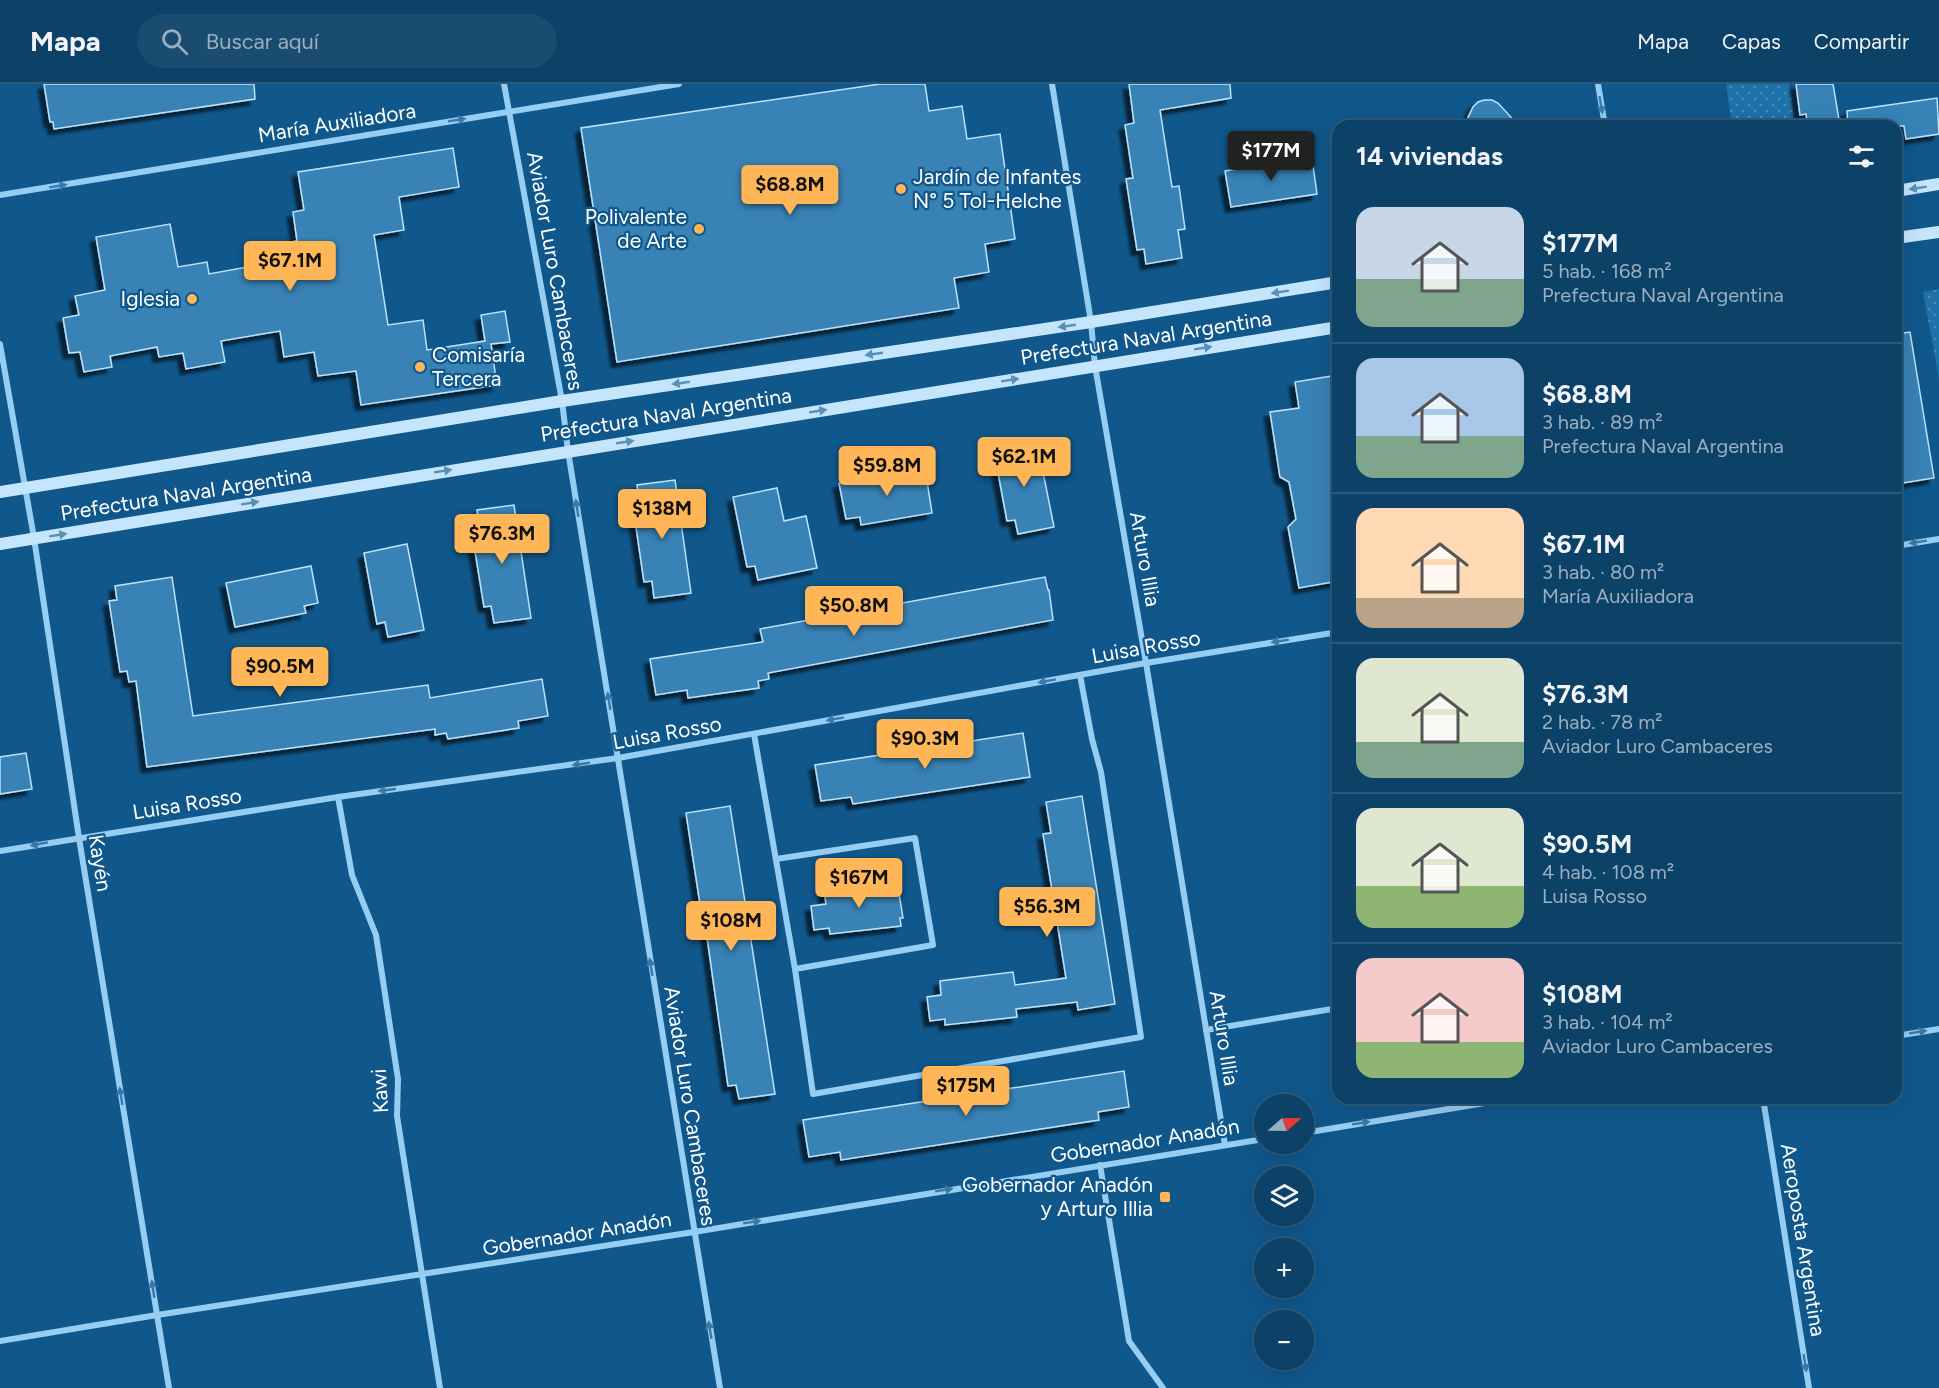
<!DOCTYPE html>
<html lang="es">
<head>
<meta charset="utf-8">
<style>
  body { margin:0; font-family:Figtree,sans-serif; background:#1a4c71; color:#f1f3f6; height:100vh; display:flex; flex-direction:column; font-size:22px; white-space:nowrap }
  * { box-sizing:border-box; margin:0 }
  p { font-size:20px; color:#9aafc0 }
  .icon { flex:none; width:33px; height:33px; fill:none; stroke:currentColor; stroke-width:2; stroke-linecap:round; stroke-linejoin:round }
  .map { position:relative; flex:1; overflow:hidden }
  .sheet { position:absolute; left:1332px; top:36px; width:570px; height:984px; display:flex; flex-direction:column; background:#0c4168; border-radius:18px; box-shadow:0 6px 24px #0002,0 0 0 2px #2c5a7c }
  .sheet>* { flex:none }
  .needle { width:39px; rotate:70deg }
  .controls { position:absolute; left:1254px; top:1010px; display:grid; gap:12px }
  .controls a { display:grid; place-items:center; width:60px; height:60px; border-radius:50%; background:#0c4168; box-shadow:0 6px 24px #0002,0 0 0 2px #2c5a7c; font-size:30px }
  .price { position:absolute; translate:-50% -51px; padding:0 14px; border-radius:6px; background:#ffb657; color:#111; font-size:20px; line-height:39px; filter:drop-shadow(0 2px 3px #0008) }
  .price::after { content:''; position:absolute; left:50%; top:36px; width:18px; height:14px; margin-left:-9px; background:inherit; clip-path:polygon(0 0,100% 0,50% 100%) }
  .price.selected { background:#222; color:#fff }
  ul { padding:0; list-style:none }
  li { display:flex; align-items:center; gap:18px; height:150px; padding:0 24px }
  li+li { border-top:2px solid #2c5a7c }
  li span { display:grid; place-items:center; flex:none; width:168px; height:120px; border-radius:18px; color:#555 }
  li>.icon { margin-inline-start:auto }
  span .icon { width:72px; height:72px; fill:#fffc; stroke-width:1 }
  li b { font-size:26px }
  h2 { display:flex; justify-content:space-between; align-items:center; height:72px; padding:0 24px; font-size:26px }
  header { display:flex; align-items:center; gap:36px; box-sizing:border-box; height:84px; padding:0 30px; background:#0c4168; border-bottom:2px solid #2c5a7c }
  header strong { font-size:28px }
  nav { display:flex; gap:33px; margin-inline-start:auto; font-size:21px }
  .search { width:420px; height:54px; background:#1a4c71; display:flex; align-items:center; gap:15px; box-sizing:border-box; padding:0 21px; border-radius:33px; color:#9aafc0; font-size:22px }
  .map>svg:first-child { display:block }
</style>
</head>
<body>
<header>
<strong>Mapa</strong>
<div class="search"><svg class="icon" aria-label="search" viewBox="0 0 24 24"><circle cx="10" cy="10" r="6"/><path d="M15 15l6 6"/></svg>Buscar aquí</div>
<nav><a>Mapa</a><a>Capas</a><a>Compartir</a></nav>
</header>
<div class="map">
<svg width="1939" height="1304" viewBox="0 0 1939 1304">
  <defs>
    <pattern id="park-dots" width="8" height="8" patternUnits="userSpaceOnUse" patternTransform="scale(1.5)"><rect width="8" height="8" fill="#1e71a9"/><path d="M2 2h.1M6 6h.1" fill="none" stroke="#4b8dba" stroke-width="1.8" stroke-linecap="round"/></pattern>
    <filter id="shadow"><feDropShadow dx="-5.5" dy="5.5" stdDeviation="1.5" flood-color="#0009"/></filter>
  </defs>
  <rect width="100%" height="100%" fill="#10578b"/>
  <g fill="url(#park-dots)">
    <polygon points="1726,0 1789,0 1796,42 1732,42"/>
    <polygon points="1939,205 1939,294 1923,208"/>
  </g>
  <g fill="#3882b5" stroke="#bde3fd" stroke-width="1.5" filter="url(#shadow)">
    <polygon points="44,0 254,0 255,15 54,45 53,38 50,38"/>
    <polygon points="880,0 925,0 929,27 962,22 967,55 1000,50 1015,155 985,160 989,188 954,194 959,224 617,278 581,44"/>
    <polygon points="1129,0 1230,0 1231,14 1160,26 1172,103 1179,102 1185,145 1178,146 1182,174 1146,180 1144,165 1137,166 1126,95 1133,94 1125,41 1134,39"/>
    <polygon points="1796,0 1833,0 1840,42 1808,42 1806,30 1800,31"/>
    <polygon points="1937,14 1939,50 1906,55 1904,42 1848,42 1847,27"/>
    <polygon points="1484,16 1492,16 1498,19 1519,42 1464,42 1473,23 1478,18"/>
    <polygon points="453,64 459,103 399,113 404,146 374,151 388,241 423,236 427,266 485,257 481,231 505,227 510,258 491,260 497,301 361,321 356,287 318,292 314,268 284,273 280,247 221,257 225,278 186,285 183,269 159,273 157,263 110,272 112,283 84,288 80,268 69,269 63,234 79,231 75,212 105,206 96,153 170,140 178,183 207,178 209,190 270,179 267,162 297,157 293,128 304,126 298,88"/>
    <polygon points="1312,74 1317,110 1231,123 1225,87"/>
    <polygon points="1910,248 1934,394 1896,400 1896,250"/>
    <polygon points="1338,291 1338,497 1299,504 1288,443 1296,435 1289,398 1280,393 1270,328 1299,324 1295,298"/>
    <polygon points="1037,358 1054,443 1018,450 1015,436 1007,437 994,367"/>
    <polygon points="925,384 932,429 861,441 860,433 846,435 839,399"/>
    <polygon points="675,396 691,509 654,514 652,497 644,498 635,436 642,435 637,401"/>
    <polygon points="777,404 784,437 806,432 817,484 758,496 755,482 747,483 733,413"/>
    <polygon points="514,421 531,534 494,539 491,522 484,523 474,461 482,460 477,426"/>
    <polygon points="407,460 424,546 388,553 385,538 377,540 364,469"/>
    <polygon points="311,482 318,519 304,522 306,529 235,543 226,499"/>
    <polygon points="172,493 193,632 428,601 430,614 542,595 548,632 518,637 519,644 448,655 446,649 435,651 435,645 147,683 136,597 129,598 127,587 120,588 109,517 117,516 115,502"/>
    <polygon points="1045,493 1048,506 1049,506 1053,536 768,589 769,595 758,597 759,604 688,614 687,606 656,611 650,575 763,558 760,545"/>
    <polygon points="1023,649 1030,693 853,720 851,713 821,717 815,681"/>
    <polygon points="26,669 32,705 0,710 0,673"/>
    <polygon points="1082,712 1115,920 1078,926 1077,918 1016,925 1017,933 945,941 945,935 930,937 927,913 941,911 940,897 1013,888 1015,901 1066,894 1043,750 1051,749 1046,718"/>
    <polygon points="730,722 775,1010 739,1015 736,1001 728,1002 706,846 704,846 686,729"/>
    <polygon points="897,797 903,834 900,834 901,842 830,850 829,844 814,846 811,822 826,820 824,806"/>
    <polygon points="1124,987 1129,1023 1098,1028 1099,1036 841,1076 840,1068 809,1073 803,1036"/>
  </g>
  <g fill="none" stroke-linecap="round" stroke-linejoin="round">
    <g stroke="#96cdf2" stroke-width="6">
      <polyline points="504,0 562,317 568,367 720,1304"/>
      <polyline points="1052,0 1091,238 1095,282 1146,579 1225,1061"/>
      <polyline points="1598,0 1605,42"/>
      <polyline points="0,111 679,0"/>
      <polyline points="0,260 34,454 79,754 169,1304"/>
      <polyline points="1896,462 1939,455"/>
      <polyline points="754,650 795,885 813,1010 1141,953 1101,688 1092,655 1080,591"/>
      <polyline points="338,713 352,791 376,851 398,995 397,1032 440,1304"/>
      <polyline points="0,767 338,713 618,674 1146,579 1338,548"/>
      <polyline points="776,775 915,754 933,861 795,885"/>
      <polyline points="1206,946 1338,924"/>
      <polyline points="1896,952 1939,945"/>
      <polyline points="1763,1014 1809,1304"/>
      <polyline points="1304,1049 1515,1014"/>
      <polyline points="1100,1081 1129,1257 1163,1304"/>
      <polyline points="0,1257 157,1231 694,1148 1264,1055"/>
    </g>
    <g stroke="#c5e5fc" stroke-width="12">
      <polyline points="1896,107 1939,100"/>
      <polyline points="1896,154 1939,148"/>
      <polyline points="0,408 562,317 1091,238 1338,198"/>
      <polyline points="0,460 1338,243"/>
    </g>
  </g>
  <defs><path id="oneway-solid" d="M-6-.8H1V-3.2L6.5 0L1 3.2V.8H-6Z" transform="scale(1.5)"/></defs>
  <g fill="#387aaa">
    <use href="#oneway-solid" transform="translate(1601 21) rotate(80)"/>
    <use href="#oneway-solid" transform="translate(457 36) rotate(-9)"/>
    <use href="#oneway-solid" transform="translate(58 102) rotate(-9)"/>
    <use href="#oneway-solid" transform="translate(577 424) rotate(-99)"/>
    <use href="#oneway-solid" transform="translate(1918 458) rotate(171)"/>
    <use href="#oneway-solid" transform="translate(1280 557) rotate(171)"/>
    <use href="#oneway-solid" transform="translate(1047 597) rotate(170)"/>
    <use href="#oneway-solid" transform="translate(609 617) rotate(-99)"/>
    <use href="#oneway-solid" transform="translate(835 635) rotate(170)"/>
    <use href="#oneway-solid" transform="translate(581 680) rotate(172)"/>
    <use href="#oneway-solid" transform="translate(387 706) rotate(172)"/>
    <use href="#oneway-solid" transform="translate(39 760) rotate(170)"/>
    <use href="#oneway-solid" transform="translate(651 883) rotate(-99)"/>
    <use href="#oneway-solid" transform="translate(1918 948) rotate(-9)"/>
    <use href="#oneway-solid" transform="translate(121 1012) rotate(-99)"/>
    <use href="#oneway-solid" transform="translate(1361 1039) rotate(-9)"/>
    <use href="#oneway-solid" transform="translate(944 1106) rotate(-9)"/>
    <use href="#oneway-solid" transform="translate(752 1138) rotate(-9)"/>
    <use href="#oneway-solid" transform="translate(153 1205) rotate(-99)"/>
    <use href="#oneway-solid" transform="translate(710 1246) rotate(-99)"/>
    <use href="#oneway-solid" transform="translate(1805 1279) rotate(81)"/>
  </g>
  <g fill="#5890b8">
    <use href="#oneway-solid" transform="translate(1918 104) rotate(171)"/>
    <use href="#oneway-solid" transform="translate(1280 208) rotate(171)"/>
    <use href="#oneway-solid" transform="translate(1067 242) rotate(172)"/>
    <use href="#oneway-solid" transform="translate(1203 264) rotate(-9)"/>
    <use href="#oneway-solid" transform="translate(874 270) rotate(172)"/>
    <use href="#oneway-solid" transform="translate(1010 296) rotate(-9)"/>
    <use href="#oneway-solid" transform="translate(681 299) rotate(172)"/>
    <use href="#oneway-solid" transform="translate(818 327) rotate(-9)"/>
    <use href="#oneway-solid" transform="translate(625 358) rotate(-9)"/>
    <use href="#oneway-solid" transform="translate(443 387) rotate(-9)"/>
    <use href="#oneway-solid" transform="translate(250 419) rotate(-9)"/>
    <use href="#oneway-solid" transform="translate(58 451) rotate(-9)"/>
  </g>
  <g fill="#ffb657" stroke="#10578b" stroke-width="2">
    <circle cx="901" cy="105" r="6"/>
    <circle cx="699" cy="145" r="6"/>
    <circle cx="192" cy="215" r="6"/>
    <circle cx="420" cy="283" r="6"/>
    <rect x="1159" y="1107" width="12" height="12" rx="3"/>
  </g>
  <g text-anchor="middle" stroke-width="4.5" stroke-linejoin="round" paint-order="stroke">
    <g font-size="21" fill="#fff" stroke="#10578b">
      <text transform="translate(337 39) rotate(-9)" y="7">María Auxiliadora</text>
      <text transform="translate(555 187) rotate(80)" y="7">Aviador Luro Cambaceres</text>
      <text transform="translate(1146 254) rotate(-9)" y="7">Prefectura Naval Argentina</text>
      <text transform="translate(666 331) rotate(-9)" y="7">Prefectura Naval Argentina</text>
      <text transform="translate(186 410) rotate(-9)" y="7">Prefectura Naval Argentina</text>
      <text transform="translate(1145 475) rotate(80)" y="7">Arturo Illia</text>
      <text transform="translate(1146 563) rotate(-10)" y="7">Luisa Rosso</text>
      <text transform="translate(667 649) rotate(-10)" y="7">Luisa Rosso</text>
      <text transform="translate(187 720) rotate(-9)" y="7">Luisa Rosso</text>
      <text transform="translate(100 779) rotate(81)" y="7">Kayén</text>
      <text transform="translate(1224 954) rotate(81)" y="7">Arturo Illia</text>
      <text transform="translate(380 1007) rotate(-93)" y="7">Kawi</text>
      <text transform="translate(690 1022) rotate(81)" y="7">Aviador Luro Cambaceres</text>
      <text transform="translate(1145 1057) rotate(-9)" y="7">Gobernador Anadón</text>
      <text transform="translate(577 1150) rotate(-9)" y="7">Gobernador Anadón</text>
      <text transform="translate(1803 1156) rotate(81)" y="7">Aeroposta Argentina</text>
    </g>
    <g font-size="21" fill="#fff" stroke="#10578b" text-anchor="end">
      <text x="913" y="100" text-anchor="start">Jardín de Infantes<tspan x="913" dy="24">N° 5 Tol-Helche</tspan></text>
      <text x="687" y="140">Polivalente<tspan x="687" dy="24">de Arte</tspan></text>
      <text x="180" y="222">Iglesia</text>
      <text x="432" y="278" text-anchor="start">Comisaría<tspan x="432" dy="24">Tercera</tspan></text>
      <text x="1153" y="1108">Gobernador Anadón<tspan x="1153" dy="24">y Arturo Illia</tspan></text>
    </g>
  </g>
</svg>
<div class="controls">
<a><svg class="needle" viewBox="-14 -14 28 28"><path d="M0-13l5 13h-10z" fill="#e53935"/><path d="M0 13l5-13h-10z" fill="#9aafc0"/></svg></a>
<a><svg class="icon" aria-label="layers" viewBox="0 0 24 24"><path d="M12 4l9 5-9 5-9-5zM3 14l9 5 9-5"/></svg></a>
<a>+</a>
<a>−</a>
</div>
<b class="price selected" style="left:1271px;top:98px">$177M</b>
<b class="price" style="left:790px;top:132px">$68.8M</b>
<b class="price" style="left:290px;top:208px">$67.1M</b>
<b class="price" style="left:1024px;top:404px">$62.1M</b>
<b class="price" style="left:887px;top:413px">$59.8M</b>
<b class="price" style="left:662px;top:456px">$138M</b>
<b class="price" style="left:502px;top:481px">$76.3M</b>
<b class="price" style="left:854px;top:553px">$50.8M</b>
<b class="price" style="left:280px;top:614px">$90.5M</b>
<b class="price" style="left:925px;top:686px">$90.3M</b>
<b class="price" style="left:859px;top:825px">$167M</b>
<b class="price" style="left:1047px;top:854px">$56.3M</b>
<b class="price" style="left:731px;top:868px">$108M</b>
<b class="price" style="left:966px;top:1033px">$175M</b>
<section class="sheet">
<h2>14 viviendas<svg class="icon" aria-label="filters" viewBox="0 0 24 24"><path d="M4 7h16M4 17h16"/><circle cx="9" cy="7" r="2"/><circle cx="15" cy="17" r="2"/></svg></h2>
<ul>
<li><span style="background:linear-gradient(#c9d6e8 60%,#7fa58c 0)"><svg class="icon" aria-label="home" viewBox="0 0 24 24"><path d="M3 11l9-7 9 7M6 9v11h12V9"/></svg></span><div><b>$177M</b><p>5 hab. · 168 m²</p><p>Prefectura Naval Argentina</p></div></li>
<li><span style="background:linear-gradient(#a9c7e8 65%,#7fa58c 0)"><svg class="icon" aria-label="home" viewBox="0 0 24 24"><path d="M3 11l9-7 9 7M6 9v11h12V9"/></svg></span><div><b>$68.8M</b><p>3 hab. · 89 m²</p><p>Prefectura Naval Argentina</p></div></li>
<li><span style="background:linear-gradient(#ffd9b3 75%,#b9a48a 0)"><svg class="icon" aria-label="home" viewBox="0 0 24 24"><path d="M3 11l9-7 9 7M6 9v11h12V9"/></svg></span><div><b>$67.1M</b><p>3 hab. · 80 m²</p><p>María Auxiliadora</p></div></li>
<li><span style="background:linear-gradient(#dfe7d0 70%,#7fa58c 0)"><svg class="icon" aria-label="home" viewBox="0 0 24 24"><path d="M3 11l9-7 9 7M6 9v11h12V9"/></svg></span><div><b>$76.3M</b><p>2 hab. · 78 m²</p><p>Aviador Luro Cambaceres</p></div></li>
<li><span style="background:linear-gradient(#dfe7d0 65%,#8fb573 0)"><svg class="icon" aria-label="home" viewBox="0 0 24 24"><path d="M3 11l9-7 9 7M6 9v11h12V9"/></svg></span><div><b>$90.5M</b><p>4 hab. · 108 m²</p><p>Luisa Rosso</p></div></li>
<li><span style="background:linear-gradient(#f6c9c9 70%,#8fb573 0)"><svg class="icon" aria-label="home" viewBox="0 0 24 24"><path d="M3 11l9-7 9 7M6 9v11h12V9"/></svg></span><div><b>$108M</b><p>3 hab. · 104 m²</p><p>Aviador Luro Cambaceres</p></div></li>
</ul>
</section>
</div>
</body>
</html>
